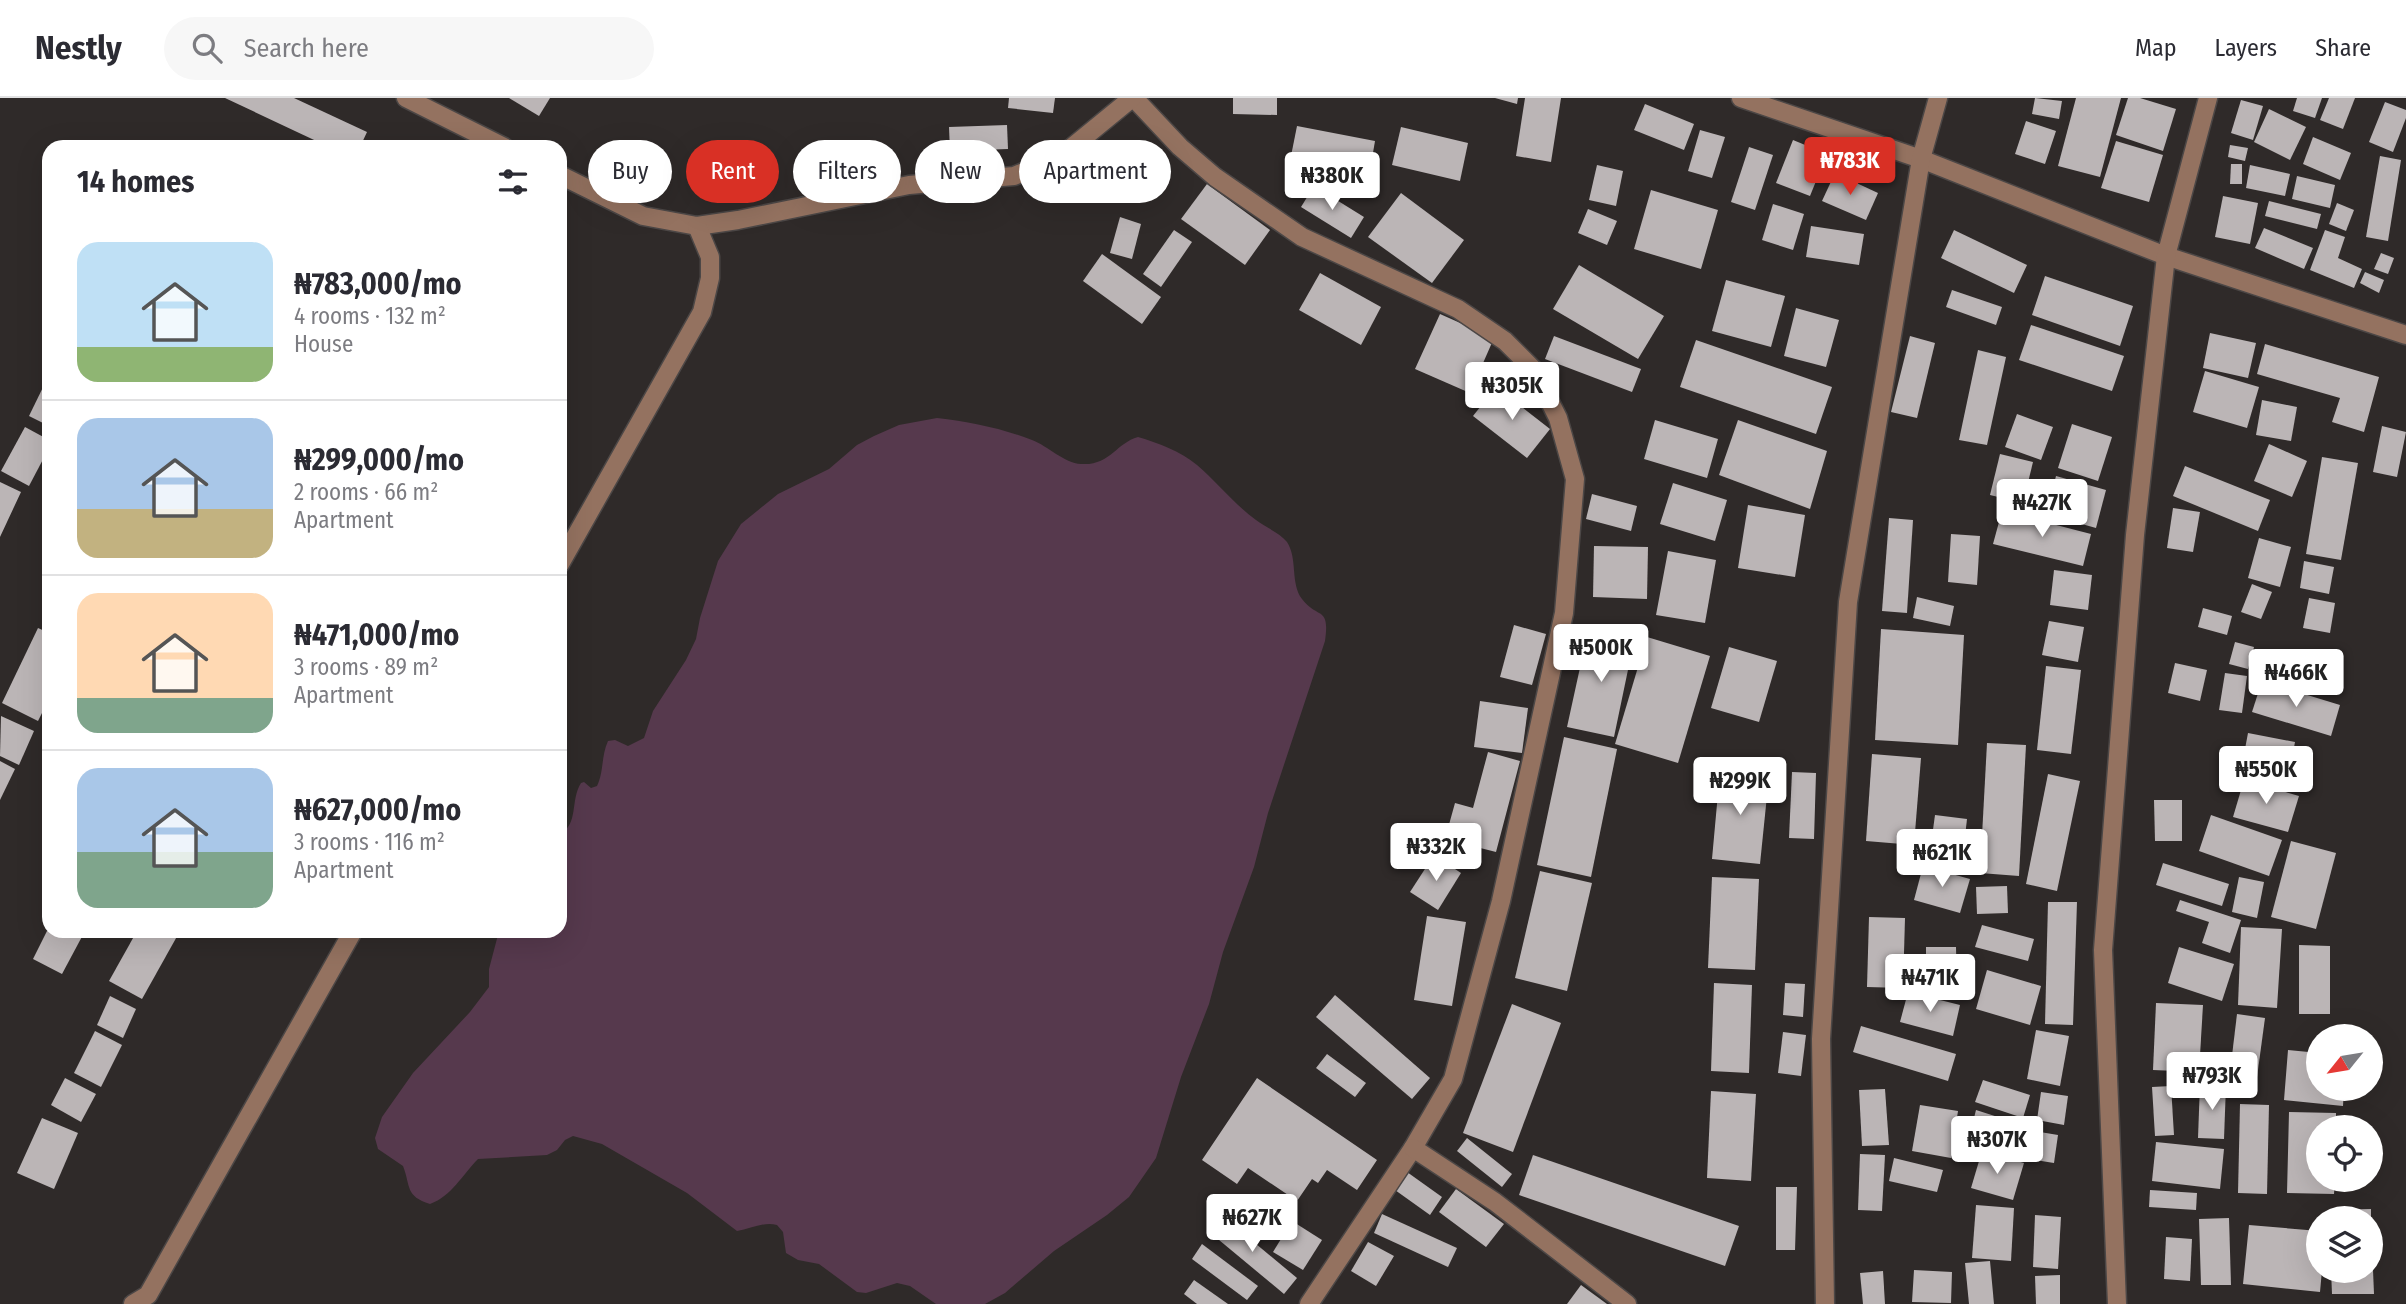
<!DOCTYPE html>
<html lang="en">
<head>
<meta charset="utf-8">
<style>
  body { margin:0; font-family:"Fira Sans Condensed",sans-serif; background:#f7f7f7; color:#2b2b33; height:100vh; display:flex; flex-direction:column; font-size:26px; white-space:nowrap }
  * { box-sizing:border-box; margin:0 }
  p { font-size:23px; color:#7c7c81 }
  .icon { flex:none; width:38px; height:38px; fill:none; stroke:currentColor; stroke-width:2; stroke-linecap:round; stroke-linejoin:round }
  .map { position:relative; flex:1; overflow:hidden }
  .details { position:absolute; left:42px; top:42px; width:525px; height:798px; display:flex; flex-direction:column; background:#fff; border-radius:21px; box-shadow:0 7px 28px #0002 }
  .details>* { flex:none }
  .banner { position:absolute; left:588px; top:42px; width:665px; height:63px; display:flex; gap:14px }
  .needle { width:46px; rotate:240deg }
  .controls { position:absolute; left:2306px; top:926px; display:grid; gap:14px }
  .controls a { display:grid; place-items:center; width:77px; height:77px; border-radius:50%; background:#fff; box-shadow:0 7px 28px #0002; font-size:35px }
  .price { position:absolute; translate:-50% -60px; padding:0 16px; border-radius:7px; background:#fff; color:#222; font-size:23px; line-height:46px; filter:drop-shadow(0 2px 4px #0008) }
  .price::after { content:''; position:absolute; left:50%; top:42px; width:21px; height:16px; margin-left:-10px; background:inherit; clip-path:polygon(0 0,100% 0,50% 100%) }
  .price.on { background:#d93025; color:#fff }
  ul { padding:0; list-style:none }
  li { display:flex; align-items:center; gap:21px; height:175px; padding:0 35px }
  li+li { border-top:2px solid #e1e1e2 }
  li span { display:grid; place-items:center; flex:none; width:196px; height:140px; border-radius:21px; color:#555 }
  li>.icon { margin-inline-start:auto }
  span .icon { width:84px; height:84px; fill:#fffc; stroke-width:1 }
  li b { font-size:30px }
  h2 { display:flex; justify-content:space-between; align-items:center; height:84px; padding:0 35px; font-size:30px }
  .pill { padding:0 24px; border-radius:32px; background:#fff; box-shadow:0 7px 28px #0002; font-size:24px; line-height:63px }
  .pill.on { background:#d93025; color:#fff }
  header { display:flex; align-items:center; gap:42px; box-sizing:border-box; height:98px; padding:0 35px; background:#fff; border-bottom:2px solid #e1e1e2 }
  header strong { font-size:33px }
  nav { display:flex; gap:38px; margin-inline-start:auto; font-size:24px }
  .search { width:490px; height:63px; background:#f7f7f7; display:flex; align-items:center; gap:18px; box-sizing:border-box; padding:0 24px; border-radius:38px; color:#7c7c81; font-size:26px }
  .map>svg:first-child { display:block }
</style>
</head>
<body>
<header>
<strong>Nestly</strong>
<div class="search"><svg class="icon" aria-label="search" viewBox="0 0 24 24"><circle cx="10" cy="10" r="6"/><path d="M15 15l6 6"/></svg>Search here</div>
<nav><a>Map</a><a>Layers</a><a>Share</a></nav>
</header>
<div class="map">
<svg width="2406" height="1206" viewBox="0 0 2406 1206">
  <rect width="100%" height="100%" fill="#2f2a29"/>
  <path fill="#56394d" d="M937,320C970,324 1001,330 1032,342C1048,348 1064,365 1081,366C1110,368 1116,345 1138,339C1158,345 1180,353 1197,367C1217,384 1234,406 1256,422C1265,429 1280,435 1287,444C1298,461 1290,485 1302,501C1318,522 1330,507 1325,543L1268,715L1254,769L1223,854L1209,906L1181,979L1156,1060L1129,1099L1107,1117L1054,1153L1005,1195L985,1206H936L910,1188L897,1185L866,1195L857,1194L819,1166L798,1162L786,1155L783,1134L777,1127C764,1123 751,1131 737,1133L687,1095L602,1046L573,1038L565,1042L557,1052L547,1057L478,1061C462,1077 452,1098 430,1106C405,1098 411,1089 403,1068L378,1051L375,1040L382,1019L413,975L470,914L489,889V871L499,833H560V736C579,726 570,702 581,685L584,684L591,690L597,688C604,674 601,658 608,643L615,642L628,648L644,640L653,613L686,562L696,541L700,520L718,463L741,426L778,396L829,371L857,347L874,338L899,327Z"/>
  <g fill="#bbb5b6">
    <polygon points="225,0 294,0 367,34 360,49 329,49"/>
    <polygon points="509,0 550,0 539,18"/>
    <polygon points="1009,0 1055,0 1053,15 1008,10"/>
    <polygon points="1233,0 1277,0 1277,17 1233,16"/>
    <polygon points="1495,0 1518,0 1517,6"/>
    <polygon points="1525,0 1561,0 1551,64 1516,58"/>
    <polygon points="2035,0 2062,3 2059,21 2032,16"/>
    <polygon points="2076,0 2121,0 2100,79 2058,68"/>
    <polygon points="2128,0 2140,0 2176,11 2163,53 2116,37"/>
    <polygon points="2297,0 2322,0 2315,20 2293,13"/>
    <polygon points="2329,0 2355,0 2343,31 2320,22"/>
    <polygon points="2241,2 2263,8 2253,42 2231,35"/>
    <polygon points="2385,4 2406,12 2406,20 2393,54 2369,44"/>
    <polygon points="1645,6 1694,26 1684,52 1634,32"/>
    <polygon points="2269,11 2306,29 2290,62 2254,44"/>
    <polygon points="2026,23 2056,33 2045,66 2015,56"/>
    <polygon points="1007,27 1008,51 950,53 949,29"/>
    <polygon points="1297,28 1375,43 1368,84 1289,68"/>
    <polygon points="1401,29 1468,45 1460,83 1392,67"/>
    <polygon points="1700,32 1725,39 1712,80 1688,73"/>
    <polygon points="2313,39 2351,55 2340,82 2303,66"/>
    <polygon points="1793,42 1827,56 1810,98 1776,85"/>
    <polygon points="2116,43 2163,57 2149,104 2101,90"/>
    <polygon points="2230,47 2248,50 2245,63 2228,59"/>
    <polygon points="1749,49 1773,57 1755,112 1731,104"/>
    <polygon points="2380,58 2401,62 2388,143 2366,139"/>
    <polygon points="2231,66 2242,66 2242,86 2230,86"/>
    <polygon points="1597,67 1623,73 1616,108 1589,102"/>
    <polygon points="2250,67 2290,76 2285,98 2246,90"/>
    <polygon points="1835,75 1878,95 1866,122 1822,103"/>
    <polygon points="2297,78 2335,87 2330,110 2292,101"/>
    <polygon points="1207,86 1270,132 1245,167 1181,121"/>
    <polygon points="1314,88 1364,119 1351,140 1301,109"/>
    <polygon points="1651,92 1718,112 1701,171 1634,151"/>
    <polygon points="1401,95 1464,142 1432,185 1368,139"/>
    <polygon points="2223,98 2258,105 2250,146 2215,139"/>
    <polygon points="2269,103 2321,116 2317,131 2265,118"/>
    <polygon points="2337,105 2354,112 2346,133 2329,126"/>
    <polygon points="1773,106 1804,116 1793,152 1762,142"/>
    <polygon points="1588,111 1617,123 1607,147 1578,135"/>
    <polygon points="1120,119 1141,126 1132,161 1110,155"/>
    <polygon points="1811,128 1864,136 1859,167 1806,159"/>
    <polygon points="2264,130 2313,150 2304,171 2255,150"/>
    <polygon points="1174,132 1192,144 1161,189 1143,176"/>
    <polygon points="1954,132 2027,167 2014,195 1941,160"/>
    <polygon points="2325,132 2345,139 2338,160 2362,171 2354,190 2310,172"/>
    <polygon points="2381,155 2394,160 2388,176 2374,171"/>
    <polygon points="1102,156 1161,199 1142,226 1083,183"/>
    <polygon points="1579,167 1664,218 1638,261 1553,211"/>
    <polygon points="2365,174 2384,182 2379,195 2360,185"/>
    <polygon points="1320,175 1381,209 1361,247 1299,212"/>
    <polygon points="2045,178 2133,208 2120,248 2032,217"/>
    <polygon points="1726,182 1785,198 1771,249 1712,233"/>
    <polygon points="1952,192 2002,209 1996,227 1946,209"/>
    <polygon points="1796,210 1839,222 1826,269 1784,258"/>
    <polygon points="1440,216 1494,240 1470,295 1415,271"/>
    <polygon points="2031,227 2124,258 2112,293 2019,262"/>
    <polygon points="2210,235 2256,245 2248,280 2203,270"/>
    <polygon points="1554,238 1641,271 1632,294 1545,261"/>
    <polygon points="1910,238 1935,245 1917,320 1891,314"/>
    <polygon points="1696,242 1832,289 1816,336 1680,289"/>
    <polygon points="2265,246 2379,279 2364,334 2332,324 2340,300 2257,276"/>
    <polygon points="1978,252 2006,259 1987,347 1959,342"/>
    <polygon points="2205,273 2259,289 2247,330 2193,314"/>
    <polygon points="49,277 49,328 29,318"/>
    <polygon points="1496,289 1550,331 1527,360 1473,318"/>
    <polygon points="2262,302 2297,309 2291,343 2256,337"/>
    <polygon points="2017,316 2053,329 2041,362 2005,349"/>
    <polygon points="1655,322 1718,341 1707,380 1644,361"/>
    <polygon points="1738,322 1827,353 1810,411 1719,377"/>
    <polygon points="2072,326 2112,339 2098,383 2058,370"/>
    <polygon points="2382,328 2406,334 2397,379 2373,374"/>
    <polygon points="25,329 49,342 49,350 29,388 1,373"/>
    <polygon points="2269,346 2307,363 2292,399 2254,383"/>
    <polygon points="2000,356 2033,364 2023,405 1990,397"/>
    <polygon points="2322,359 2358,365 2341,462 2306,456"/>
    <polygon points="2185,368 2270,402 2258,433 2173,398"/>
    <polygon points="2056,378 2106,392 2096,430 2046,416"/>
    <polygon points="0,384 21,394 0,439"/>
    <polygon points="1673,385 1727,402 1715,443 1660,426"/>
    <polygon points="1592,396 1637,408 1631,433 1586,421"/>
    <polygon points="1748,407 1805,417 1795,479 1738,470"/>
    <polygon points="2173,410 2200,414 2193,454 2167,450"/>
    <polygon points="2002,413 2091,436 2083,468 1993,446"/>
    <polygon points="1889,420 1913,422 1907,515 1882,513"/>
    <polygon points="1951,436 1980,438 1977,487 1948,484"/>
    <polygon points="2259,440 2291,449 2280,489 2248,480"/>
    <polygon points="1594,448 1648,449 1647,501 1593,499"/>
    <polygon points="1668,453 1716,462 1705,525 1656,517"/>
    <polygon points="2304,463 2334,469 2329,496 2300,490"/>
    <polygon points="2054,472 2092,477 2088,512 2050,507"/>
    <polygon points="2252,486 2272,494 2261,521 2241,514"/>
    <polygon points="1917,499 1954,508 1950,528 1913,520"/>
    <polygon points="2309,500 2335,505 2330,535 2303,530"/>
    <polygon points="2203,510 2232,518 2227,537 2198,529"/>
    <polygon points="2049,523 2084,529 2078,564 2042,557"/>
    <polygon points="1514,527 1546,536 1532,587 1500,579"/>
    <polygon points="38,530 49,535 49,601 38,623 2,605"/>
    <polygon points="1881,531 1964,537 1958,647 1875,642"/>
    <polygon points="1588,533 1634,543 1614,639 1567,629"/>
    <polygon points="1647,539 1710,558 1678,665 1615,646"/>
    <polygon points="2235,544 2254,549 2248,571 2229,566"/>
    <polygon points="1729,549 1777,563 1759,624 1711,610"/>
    <polygon points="2175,565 2207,572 2200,603 2168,595"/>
    <polygon points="2046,568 2081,572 2071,656 2037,652"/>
    <polygon points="2225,575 2247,578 2242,615 2219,612"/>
    <polygon points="2262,583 2340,607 2331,638 2252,614"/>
    <polygon points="1480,603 1528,610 1522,655 1474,649"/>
    <polygon points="1,618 34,633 19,667 0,658"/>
    <polygon points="2248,635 2295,644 2288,681 2241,672"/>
    <polygon points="1564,639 1617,651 1591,779 1537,767"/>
    <polygon points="1987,645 2026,647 2019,778 1980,775"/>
    <polygon points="1488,654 1520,663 1496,754 1445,741 1455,705 1473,710"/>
    <polygon points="1872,656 1921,660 1914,747 1866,743"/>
    <polygon points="0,663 15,671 0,702"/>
    <polygon points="1720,673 1769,678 1760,766 1712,761"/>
    <polygon points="1792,674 1816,675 1814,741 1789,740"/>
    <polygon points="2048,676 2080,683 2057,793 2026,786"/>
    <polygon points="2244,682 2299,698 2288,734 2233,719"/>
    <polygon points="2154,702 2182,702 2182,743 2155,743"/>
    <polygon points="1935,717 1967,721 1962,765 1929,761"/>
    <polygon points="2211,717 2282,742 2269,778 2199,753"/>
    <polygon points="2291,743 2336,755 2316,831 2271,819"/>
    <polygon points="1434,757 1461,775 1438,812 1410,794"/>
    <polygon points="2163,765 2229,786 2222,808 2156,787"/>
    <polygon points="1923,768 1970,781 1960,815 1914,802"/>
    <polygon points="1540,773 1592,785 1567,893 1515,880"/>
    <polygon points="1712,779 1759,781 1755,872 1708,870"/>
    <polygon points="2239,779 2264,784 2257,820 2232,814"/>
    <polygon points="2007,788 2008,815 1977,816 1976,789"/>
    <polygon points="2180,802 2241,822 2230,855 2202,845 2209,824 2176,813"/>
    <polygon points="2048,804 2077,804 2073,927 2045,926"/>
    <polygon points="1427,818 1466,824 1452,908 1414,902"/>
    <polygon points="1869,819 1905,820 1903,890 1867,889"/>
    <polygon points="1982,827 2034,841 2028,863 1975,849"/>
    <polygon points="2241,829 2282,831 2277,910 2238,907"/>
    <polygon points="47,833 85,833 62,876 33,861"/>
    <polygon points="137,833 180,833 142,901 109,883"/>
    <polygon points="2299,847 2330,848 2330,916 2299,916"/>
    <polygon points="1926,849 1956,849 1957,892 1926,892"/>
    <polygon points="2179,849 2234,866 2222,903 2168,885"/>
    <polygon points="1987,872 2041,888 2030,927 1976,911"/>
    <polygon points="1714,885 1752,887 1749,975 1711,973"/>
    <polygon points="1785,885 1805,886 1803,919 1783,917"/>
    <polygon points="1908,894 1960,907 1953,938 1900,924"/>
    <polygon points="1335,897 1430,980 1412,1001 1316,919"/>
    <polygon points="110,898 136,911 123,940 97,927"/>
    <polygon points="2156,905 2203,907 2199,974 2153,972"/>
    <polygon points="1512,906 1561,925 1513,1054 1463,1035"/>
    <polygon points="2237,916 2265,920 2255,994 2228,991"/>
    <polygon points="1861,928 1956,956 1948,983 1853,954"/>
    <polygon points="2036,932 2069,938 2060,988 2027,981"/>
    <polygon points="95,933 122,947 101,989 74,975"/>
    <polygon points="1783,934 1806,937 1801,978 1778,975"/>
    <polygon points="2288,952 2319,955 2319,990 2344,990 2343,1008 2284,1002"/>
    <polygon points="1327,956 1366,985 1355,999 1316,970"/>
    <polygon points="65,980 96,996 81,1024 51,1007"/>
    <polygon points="1257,980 1377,1062 1357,1092 1327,1072 1318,1085 1312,1081 1297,1103 1248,1070 1237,1086 1202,1062"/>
    <polygon points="1983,982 2030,997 2023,1020 1975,1004"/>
    <polygon points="2200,986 2226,987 2224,1041 2198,1040"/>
    <polygon points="2171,988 2174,1037 2155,1038 2152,989"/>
    <polygon points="1885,991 1889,1047 1862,1048 1859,992"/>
    <polygon points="1711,993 1756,996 1751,1083 1707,1080"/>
    <polygon points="2041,994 2068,998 2064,1027 2037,1022"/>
    <polygon points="2240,1006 2269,1007 2267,1096 2238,1095"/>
    <polygon points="1920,1007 1958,1013 1951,1060 1912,1053"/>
    <polygon points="1976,1012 2026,1028 2022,1044 1972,1028"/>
    <polygon points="2289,1014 2336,1015 2336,1029 2319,1029 2319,1082 2335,1082 2334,1096 2287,1095"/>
    <polygon points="42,1020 78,1035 54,1091 17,1075"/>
    <polygon points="2034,1033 2058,1037 2054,1065 2029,1061"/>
    <polygon points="1467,1040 1512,1076 1502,1089 1457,1053"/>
    <polygon points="2156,1044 2224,1051 2220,1091 2152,1083"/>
    <polygon points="1982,1053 2024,1065 2013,1102 1971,1090"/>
    <polygon points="1860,1056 1885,1057 1882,1113 1858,1112"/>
    <polygon points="1533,1057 1739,1128 1725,1168 1519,1097"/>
    <polygon points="1894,1060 1943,1072 1937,1094 1889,1083"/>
    <polygon points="1407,1074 1442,1099 1430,1117 1395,1092"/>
    <polygon points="1776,1089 1797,1089 1795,1152 1776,1152"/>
    <polygon points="1456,1091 1504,1126 1486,1149 1439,1114"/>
    <polygon points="2150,1092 2197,1095 2196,1112 2149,1109"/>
    <polygon points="1976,1107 2014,1110 2011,1163 1972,1160"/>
    <polygon points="2371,1111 2371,1120 2329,1120 2329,1112"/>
    <polygon points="1220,1116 1297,1180 1284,1196 1207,1132"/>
    <polygon points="1382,1116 1457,1150 1448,1169 1374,1135"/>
    <polygon points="2035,1117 2061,1119 2058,1171 2033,1169"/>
    <polygon points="2229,1120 2231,1187 2201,1187 2199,1121"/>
    <polygon points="1292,1123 1322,1142 1303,1172 1273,1154"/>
    <polygon points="2249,1127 2319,1133 2319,1172 2322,1172 2320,1194 2243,1186"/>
    <polygon points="2166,1139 2192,1141 2190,1183 2164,1181"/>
    <polygon points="1368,1144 1394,1158 1376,1188 1351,1173"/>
    <polygon points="1202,1146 1258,1188 1247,1202 1192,1161"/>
    <polygon points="1990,1163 1994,1206 1969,1206 1965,1165"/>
    <polygon points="1914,1172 1952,1174 1951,1205 1912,1204"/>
    <polygon points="2331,1172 2373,1172 2374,1196 2332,1196"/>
    <polygon points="1883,1173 1885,1206 1863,1206 1860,1175"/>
    <polygon points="2060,1177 2060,1206 2036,1206 2035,1178"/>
    <polygon points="1194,1182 1228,1206 1197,1206 1184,1196"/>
    <polygon points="1581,1187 1607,1206 1567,1206"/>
  </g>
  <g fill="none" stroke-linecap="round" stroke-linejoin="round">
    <defs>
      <g id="minor">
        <polyline points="406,0 504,49"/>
        <polyline points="1134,0 1180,49 1215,79 1302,139 1458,211 1505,243 1534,272 1558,320 1575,381 1564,515 1501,803 1453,981 1413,1050 1309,1206"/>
        <polyline points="1741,0 1921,61 2166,158 2406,237"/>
        <polyline points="560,77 643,118 697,128 738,122 909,87 1014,78 1047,64 1071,50 1132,0"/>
        <polyline points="560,466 702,214 710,180 710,159 697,128"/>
        <polyline points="1413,1050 1495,1104 1627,1206"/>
        <polyline points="133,1206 148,1197 353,833"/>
        <polyline points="1825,1206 1821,941 1848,504 1921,61 1938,0"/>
        <polyline points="2117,1206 2103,852 2135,437 2166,158 2208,0"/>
      </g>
    </defs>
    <use href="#minor" stroke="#4c4746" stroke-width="21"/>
    <use href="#minor" stroke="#947260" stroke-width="18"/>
  </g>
</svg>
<div class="controls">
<a><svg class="needle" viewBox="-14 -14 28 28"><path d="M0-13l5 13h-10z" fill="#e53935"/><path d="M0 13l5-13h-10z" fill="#7c7c81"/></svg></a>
<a><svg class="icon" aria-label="locate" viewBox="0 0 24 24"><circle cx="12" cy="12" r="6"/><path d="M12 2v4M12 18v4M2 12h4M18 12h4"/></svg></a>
<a><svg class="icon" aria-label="layers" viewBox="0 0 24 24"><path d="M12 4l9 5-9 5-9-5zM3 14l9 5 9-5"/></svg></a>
</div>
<b class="price on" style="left:1850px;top:99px">₦783K</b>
<b class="price" style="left:1332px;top:114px">₦380K</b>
<b class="price" style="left:1512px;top:324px">₦305K</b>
<b class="price" style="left:2042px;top:441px">₦427K</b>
<b class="price" style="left:1601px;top:586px">₦500K</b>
<b class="price" style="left:2296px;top:611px">₦466K</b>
<b class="price" style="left:2266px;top:708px">₦550K</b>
<b class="price" style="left:1740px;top:719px">₦299K</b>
<b class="price" style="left:1436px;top:785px">₦332K</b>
<b class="price" style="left:1942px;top:791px">₦621K</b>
<b class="price" style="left:1930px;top:916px">₦471K</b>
<b class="price" style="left:2212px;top:1014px">₦793K</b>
<b class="price" style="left:1997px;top:1078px">₦307K</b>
<b class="price" style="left:1252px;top:1156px">₦627K</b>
<div class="banner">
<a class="pill">Buy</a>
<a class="pill on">Rent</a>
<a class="pill">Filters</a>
<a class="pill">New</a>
<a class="pill">Apartment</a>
</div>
<section class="details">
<h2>14 homes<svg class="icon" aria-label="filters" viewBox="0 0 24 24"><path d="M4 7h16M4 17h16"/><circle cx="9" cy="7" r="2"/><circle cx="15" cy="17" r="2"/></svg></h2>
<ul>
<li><span style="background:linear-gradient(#bfe0f5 75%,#8fb573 0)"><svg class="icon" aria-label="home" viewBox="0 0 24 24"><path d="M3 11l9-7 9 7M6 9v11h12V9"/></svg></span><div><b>₦783,000/mo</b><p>4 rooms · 132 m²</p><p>House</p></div></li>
<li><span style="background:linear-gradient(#a9c7e8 65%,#c2b280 0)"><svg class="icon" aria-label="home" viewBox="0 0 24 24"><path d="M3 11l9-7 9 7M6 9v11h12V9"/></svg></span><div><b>₦299,000/mo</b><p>2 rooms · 66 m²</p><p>Apartment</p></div></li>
<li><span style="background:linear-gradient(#ffd9b3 75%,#7fa58c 0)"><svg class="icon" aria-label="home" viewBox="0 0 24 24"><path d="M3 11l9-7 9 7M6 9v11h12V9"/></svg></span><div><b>₦471,000/mo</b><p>3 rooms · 89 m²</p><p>Apartment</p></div></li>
<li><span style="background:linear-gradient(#a9c7e8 60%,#7fa58c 0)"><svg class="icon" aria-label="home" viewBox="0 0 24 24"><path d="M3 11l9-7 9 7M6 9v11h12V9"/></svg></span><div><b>₦627,000/mo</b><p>3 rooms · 116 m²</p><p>Apartment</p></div></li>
</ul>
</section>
</div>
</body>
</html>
